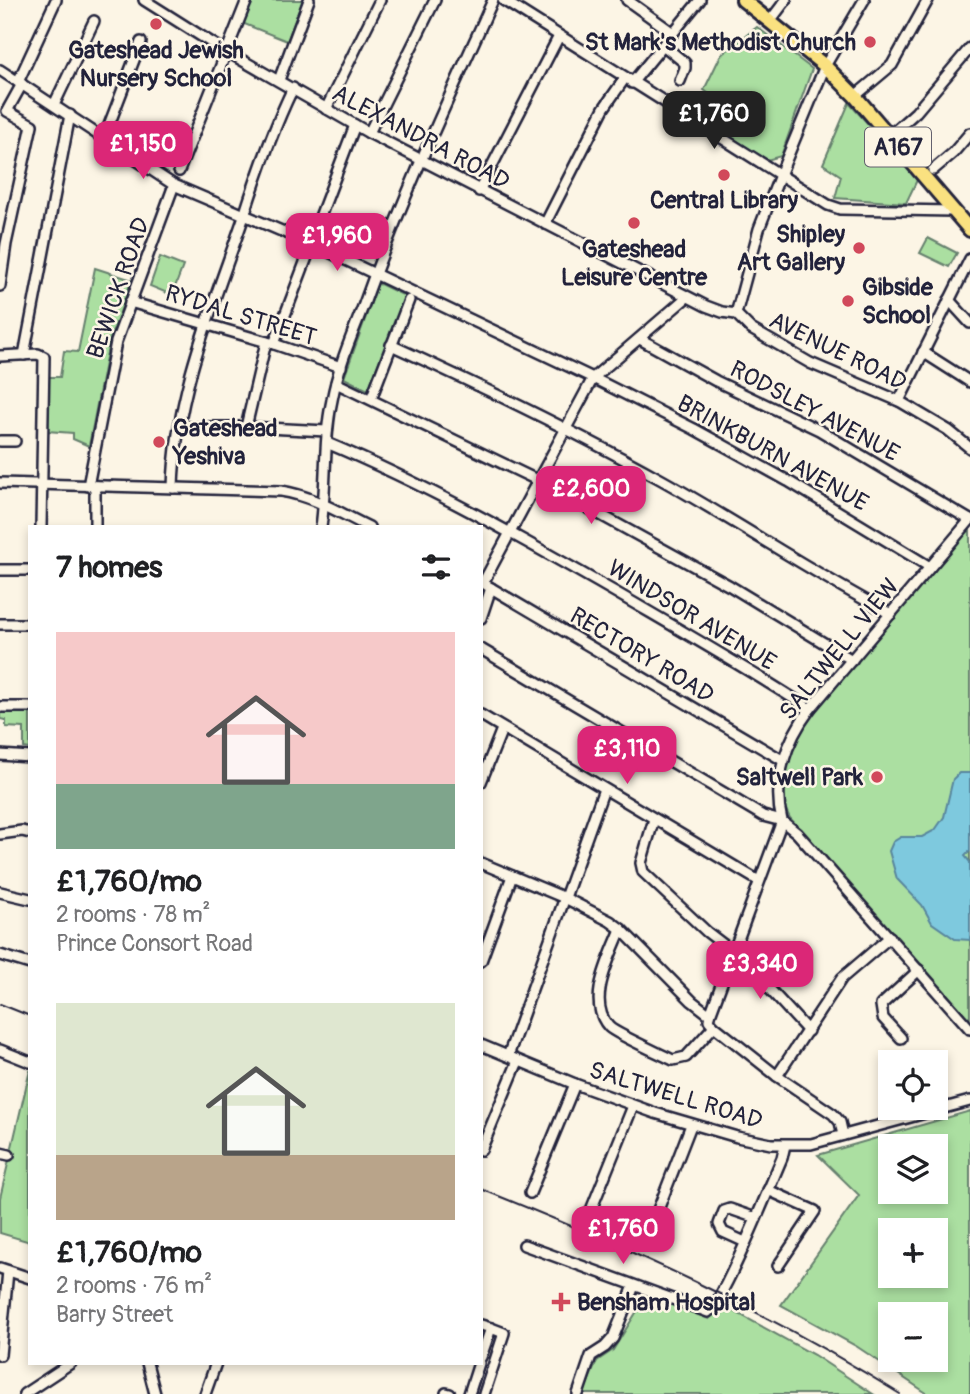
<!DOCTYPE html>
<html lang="en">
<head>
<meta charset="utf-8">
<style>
  body { margin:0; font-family:Pangolin,sans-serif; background:#f2f2f2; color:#202124; height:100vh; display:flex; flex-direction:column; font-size:26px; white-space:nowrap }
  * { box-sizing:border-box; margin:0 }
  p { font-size:23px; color:#757577 }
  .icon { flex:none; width:38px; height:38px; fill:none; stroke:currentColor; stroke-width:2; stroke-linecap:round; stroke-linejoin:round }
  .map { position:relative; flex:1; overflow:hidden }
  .sheet { position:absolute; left:28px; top:525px; width:455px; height:840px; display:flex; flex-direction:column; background:#fff; border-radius:0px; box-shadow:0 4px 10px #0003 }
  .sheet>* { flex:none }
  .tools { position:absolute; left:878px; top:1050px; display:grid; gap:14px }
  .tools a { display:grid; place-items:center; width:70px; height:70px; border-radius:0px; background:#fff; box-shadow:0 4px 10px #0003; font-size:35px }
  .price { position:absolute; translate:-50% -60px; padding:0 16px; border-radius:14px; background:#db2777; color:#fff; font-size:23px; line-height:46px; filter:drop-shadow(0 2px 4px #0008) }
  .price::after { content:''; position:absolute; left:50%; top:42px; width:21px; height:16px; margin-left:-10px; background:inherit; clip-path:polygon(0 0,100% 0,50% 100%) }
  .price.on { background:#222; color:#fff }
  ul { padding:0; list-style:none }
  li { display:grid; align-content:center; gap:14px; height:371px; padding:0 28px }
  li span { display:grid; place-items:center; height:217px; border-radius:0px; color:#555 }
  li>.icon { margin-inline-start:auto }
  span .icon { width:126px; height:126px; fill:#fffc; stroke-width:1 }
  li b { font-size:30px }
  h2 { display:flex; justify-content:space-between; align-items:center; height:84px; padding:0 28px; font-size:30px }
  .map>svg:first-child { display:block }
</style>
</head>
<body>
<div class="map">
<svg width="970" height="1394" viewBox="0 0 970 1394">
  <rect width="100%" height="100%" fill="#fcf5e5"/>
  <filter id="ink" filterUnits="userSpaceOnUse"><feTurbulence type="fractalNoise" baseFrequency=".0143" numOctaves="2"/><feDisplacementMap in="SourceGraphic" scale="14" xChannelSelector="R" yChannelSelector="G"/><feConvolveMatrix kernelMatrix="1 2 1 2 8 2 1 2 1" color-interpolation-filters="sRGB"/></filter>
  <g filter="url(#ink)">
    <g fill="#abdfa1" stroke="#66806e" stroke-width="2" fill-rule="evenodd">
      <polygon points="252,0 303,0 287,41 242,23"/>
      <polygon points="757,27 812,69 781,156 767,160 703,119 712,96 704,90 721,55"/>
      <polygon points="849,103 913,173 917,180 906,203 835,198 841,176 823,164"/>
      <polygon points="928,238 957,253 949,267 920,253"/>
      <polygon points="160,257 183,266 172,295 150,286"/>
      <polygon points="95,268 132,280 109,342 89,446 73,439 73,433 47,431 49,377 60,377 64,351 78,352"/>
      <polygon points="378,283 405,296 368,390 344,378"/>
      <path d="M970,526V1022L790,818C771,785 792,747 810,717Z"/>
      <polygon points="0,712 30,713 30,749 24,748 24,728 6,727 6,720 0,719"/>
      <polygon points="30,1070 30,1242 0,1233 0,1198"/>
      <path d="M970,1111V1394H928L856,1346L781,1305L859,1195L818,1155ZM891,1146H936V1192H891ZM891,1230H936V1276H891ZM891,1314H936V1360H891Z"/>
      <polygon points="647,1295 709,1319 723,1305 814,1355 873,1394 583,1394 597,1361 613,1350"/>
    </g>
    <polygon fill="#7ec9de" stroke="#59869d" stroke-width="2" points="959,773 970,773 970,851 965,856 970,862 970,940 955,939 932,923 922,905 897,879 889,851 893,842 901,837 922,837 935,830 944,817 953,779"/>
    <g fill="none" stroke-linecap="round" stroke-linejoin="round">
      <defs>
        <g id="minor">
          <polyline points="144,0 212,43 369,133 706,306 722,312 736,314 751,329 810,363 899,401 948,430 970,448"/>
          <polyline points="503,0 828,205 840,209 953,211"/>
          <polyline points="627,0 673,33"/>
          <polyline points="770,21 786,0"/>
          <polyline points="663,45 685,63 685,68 680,81"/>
          <polyline points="0,70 174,185 312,244 593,378 694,429 788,481 930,567"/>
          <polyline points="279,80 309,0"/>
          <polyline points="18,82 56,0"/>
          <polyline points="632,83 700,0"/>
          <polyline points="855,96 892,65 928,0"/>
          <polyline points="54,105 94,21"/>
          <polyline points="326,109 380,0"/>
          <polyline points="369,133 435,0"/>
          <polyline points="889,136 916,112 970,48"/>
          <polyline points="104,138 141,42"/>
          <polyline points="933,170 953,153 970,133"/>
          <polyline points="179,171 247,0"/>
          <polyline points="479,191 559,36"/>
          <polyline points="545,224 604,108 625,78"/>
          <polyline points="310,243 355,125"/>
          <polyline points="0,286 6,244 32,125 7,111 22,84"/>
          <polyline points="949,300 970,323"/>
          <polyline points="130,302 274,344 341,367"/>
          <polyline points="736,314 759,229 780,175 825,66 864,0"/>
          <polyline points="640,339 716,381 819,430 970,520"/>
          <polyline points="274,344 312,244"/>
          <path d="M391,345C483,387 574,431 662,480C739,523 813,573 891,614"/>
          <polyline points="923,352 970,382"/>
          <polyline points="24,355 70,115"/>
          <polyline points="0,356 38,354 44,357 41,527"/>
          <polyline points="336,383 539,481 730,586 852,660"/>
          <polyline points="371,399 409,300"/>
          <polyline points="899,401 970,259"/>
          <polyline points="180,427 246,427 327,431"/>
          <polyline points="246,427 266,342"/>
          <polyline points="0,441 15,441"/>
          <path d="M327,443C427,485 521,538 615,592C680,630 747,668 810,709"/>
          <path d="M0,483L281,491C313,496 340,513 369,527"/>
          <polyline points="88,486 116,342 174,185"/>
          <polyline points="95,486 95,527"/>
          <path d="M173,488C175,394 213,306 243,219C257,175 273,129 293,88"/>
          <path d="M321,527C327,485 323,441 332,400C338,367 352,335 364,304C401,200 448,100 493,0"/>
          <polyline points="0,570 30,570"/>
          <polyline points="481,582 784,761"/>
          <polyline points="483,583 593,378 687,297"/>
          <polyline points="481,618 491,588"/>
          <polyline points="0,624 30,624"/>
          <polyline points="481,649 763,816 782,821 797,833 970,1029"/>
          <polyline points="0,707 30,707"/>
          <polyline points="481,715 759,881"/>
          <polyline points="0,755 30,757"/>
          <polyline points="481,782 502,729"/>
          <polyline points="654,819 641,863 643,872 707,932 741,958 808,1031"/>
          <path d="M782,821C772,781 786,741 810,709L970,520"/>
          <polyline points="0,834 22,831 30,833"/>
          <polyline points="481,863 565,898 610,921 621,929 692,1001 710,1015 709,1020 714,1026 777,1076 833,1114 840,1122 843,1135"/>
          <polyline points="0,892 30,899"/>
          <path d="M621,929C611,956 585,1001 609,1027C616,1034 661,1054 673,1060L686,1057L714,1026"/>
          <polyline points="0,955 30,964"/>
          <polyline points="481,961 512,876"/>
          <polyline points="710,1015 782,821"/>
          <polyline points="901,1038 883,1018 881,1005 919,970"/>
          <polyline points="481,1045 575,1084 655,1113 737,1137 771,1144 811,1144 970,1101"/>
          <polyline points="0,1050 30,1062"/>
          <polyline points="508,1056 604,789"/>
          <polyline points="777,1076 842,978 890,937"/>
          <polyline points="481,1150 518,1061"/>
          <polyline points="0,1153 9,1155"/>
          <polyline points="768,1190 815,1211 778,1266"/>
          <polyline points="530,1193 575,1084"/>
          <polyline points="589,1215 633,1106"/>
          <polyline points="647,1238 691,1125"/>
          <polyline points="745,1242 723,1232 719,1224 724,1211 730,1209 756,1218"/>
          <path d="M524,1245L708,1312C722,1304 772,1181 782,1158L785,1145"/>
          <polyline points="0,1268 30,1278"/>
          <polyline points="481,1325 491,1328 481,1357"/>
          <polyline points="0,1355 8,1271"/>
          <polyline points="147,1363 155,1394"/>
          <polyline points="446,1393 450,1394"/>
          <polyline points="24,1394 71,1363"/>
          <polyline points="205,1394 216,1363"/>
          <polyline points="469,1394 479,1363"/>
          <polyline points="484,1394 504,1333 491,1328"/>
          <polyline points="578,1394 591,1356 605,1347 613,1338 634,1286"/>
        </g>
        <polyline id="major" points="743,0 825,66 855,96 970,230"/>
      </defs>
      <use href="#minor" stroke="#22223b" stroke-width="14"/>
      <use href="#major" stroke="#22223b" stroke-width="18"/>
      <use href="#minor" stroke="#fcf5e5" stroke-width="9"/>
      <use href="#major" stroke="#fae180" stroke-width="12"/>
      <g stroke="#22223b" stroke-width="2">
        <polyline points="0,1004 30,1016"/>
        <path d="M481,1189C629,1248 764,1309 900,1394"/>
      </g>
    </g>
  </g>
  <g fill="#d1495b" stroke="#fcf5e5" stroke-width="2.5">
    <circle cx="156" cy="24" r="7"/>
    <circle cx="870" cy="42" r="7"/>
    <circle cx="724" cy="175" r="7"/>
    <circle cx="634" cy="223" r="7"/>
    <circle cx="859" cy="248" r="7"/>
    <circle cx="848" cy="301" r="7"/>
    <circle cx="159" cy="442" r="7"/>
    <circle cx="877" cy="777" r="7"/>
    <path d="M557.5 1291.5h7v7h7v7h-7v7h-7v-7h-7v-7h7z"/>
  </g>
  <g text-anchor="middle" stroke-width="5" stroke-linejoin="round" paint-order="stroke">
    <rect fill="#fcf5e5" stroke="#63616e" stroke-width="2" x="865" y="127.5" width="66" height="39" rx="5"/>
    <g font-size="23" font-weight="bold" fill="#22223b">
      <text x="898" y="155">A167</text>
    </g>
    <g font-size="24" font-weight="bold" fill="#22223b" stroke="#fcf5e5" text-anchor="end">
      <text x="856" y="50">St Mark's Methodist Church</text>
      <text x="156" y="58" text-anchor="middle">Gateshead Jewish<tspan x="156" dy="28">Nursery School</tspan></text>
      <text x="724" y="208" text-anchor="middle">Central Library</text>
      <text x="845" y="242">Shipley<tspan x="845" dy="28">Art Gallery</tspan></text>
      <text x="634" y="257" text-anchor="middle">Gateshead<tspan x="634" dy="28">Leisure Centre</tspan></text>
      <text x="862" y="295" text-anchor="start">Gibside<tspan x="862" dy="28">School</tspan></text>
      <text x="173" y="436" text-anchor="start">Gateshead<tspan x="173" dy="28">Yeshiva</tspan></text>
      <text x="863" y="785">Saltwell Park</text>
      <text x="577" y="1310" text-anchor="start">Bensham Hospital</text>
    </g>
    <g font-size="24" fill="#22223b" stroke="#fcf5e5">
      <text transform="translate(421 137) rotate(28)" y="8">ALEXANDRA ROAD</text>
      <text transform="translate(118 288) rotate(-71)" y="8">BEWICK ROAD</text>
      <text transform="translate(241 315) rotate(17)" y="8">RYDAL STREET</text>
      <text transform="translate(838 351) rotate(26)" y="8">AVENUE ROAD</text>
      <text transform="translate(815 411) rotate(28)" y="8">RODSLEY AVENUE</text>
      <text transform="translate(773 453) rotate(29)" y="8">BRINKBURN AVENUE</text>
      <text transform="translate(692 615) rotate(31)" y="8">WINDSOR AVENUE</text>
      <text transform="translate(839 649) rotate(-51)" y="8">SALTWELL VIEW</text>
      <text transform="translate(642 655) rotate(31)" y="8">RECTORY ROAD</text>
      <text transform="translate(676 1095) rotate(17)" y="8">SALTWELL ROAD</text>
    </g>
  </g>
</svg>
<div class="tools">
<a><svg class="icon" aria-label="locate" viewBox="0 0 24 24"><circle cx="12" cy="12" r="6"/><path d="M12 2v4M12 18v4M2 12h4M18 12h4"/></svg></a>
<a><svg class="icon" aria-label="layers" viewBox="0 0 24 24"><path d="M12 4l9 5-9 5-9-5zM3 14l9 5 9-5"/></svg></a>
<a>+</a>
<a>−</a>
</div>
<b class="price on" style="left:714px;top:151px">£1,760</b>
<b class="price" style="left:143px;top:181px">£1,150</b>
<b class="price" style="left:337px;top:273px">£1,960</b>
<b class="price" style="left:591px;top:526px">£2,600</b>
<b class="price" style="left:627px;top:786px">£3,110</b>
<b class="price" style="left:760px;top:1001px">£3,340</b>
<b class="price" style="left:623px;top:1266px">£1,760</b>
<section class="sheet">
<h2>7 homes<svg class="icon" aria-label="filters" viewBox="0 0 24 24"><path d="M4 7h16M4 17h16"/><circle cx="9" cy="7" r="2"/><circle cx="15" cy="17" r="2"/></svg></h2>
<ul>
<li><span style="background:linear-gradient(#f6c9c9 70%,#7fa58c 0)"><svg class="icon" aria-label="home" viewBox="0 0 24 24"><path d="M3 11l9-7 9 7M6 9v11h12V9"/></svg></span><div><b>£1,760/mo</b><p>2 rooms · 78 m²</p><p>Prince Consort Road</p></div></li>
<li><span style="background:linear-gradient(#dfe7d0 70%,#b9a48a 0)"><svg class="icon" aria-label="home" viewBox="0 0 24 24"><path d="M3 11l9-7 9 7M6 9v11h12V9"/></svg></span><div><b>£1,760/mo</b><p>2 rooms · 76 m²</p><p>Barry Street</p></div></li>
</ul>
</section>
</div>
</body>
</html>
